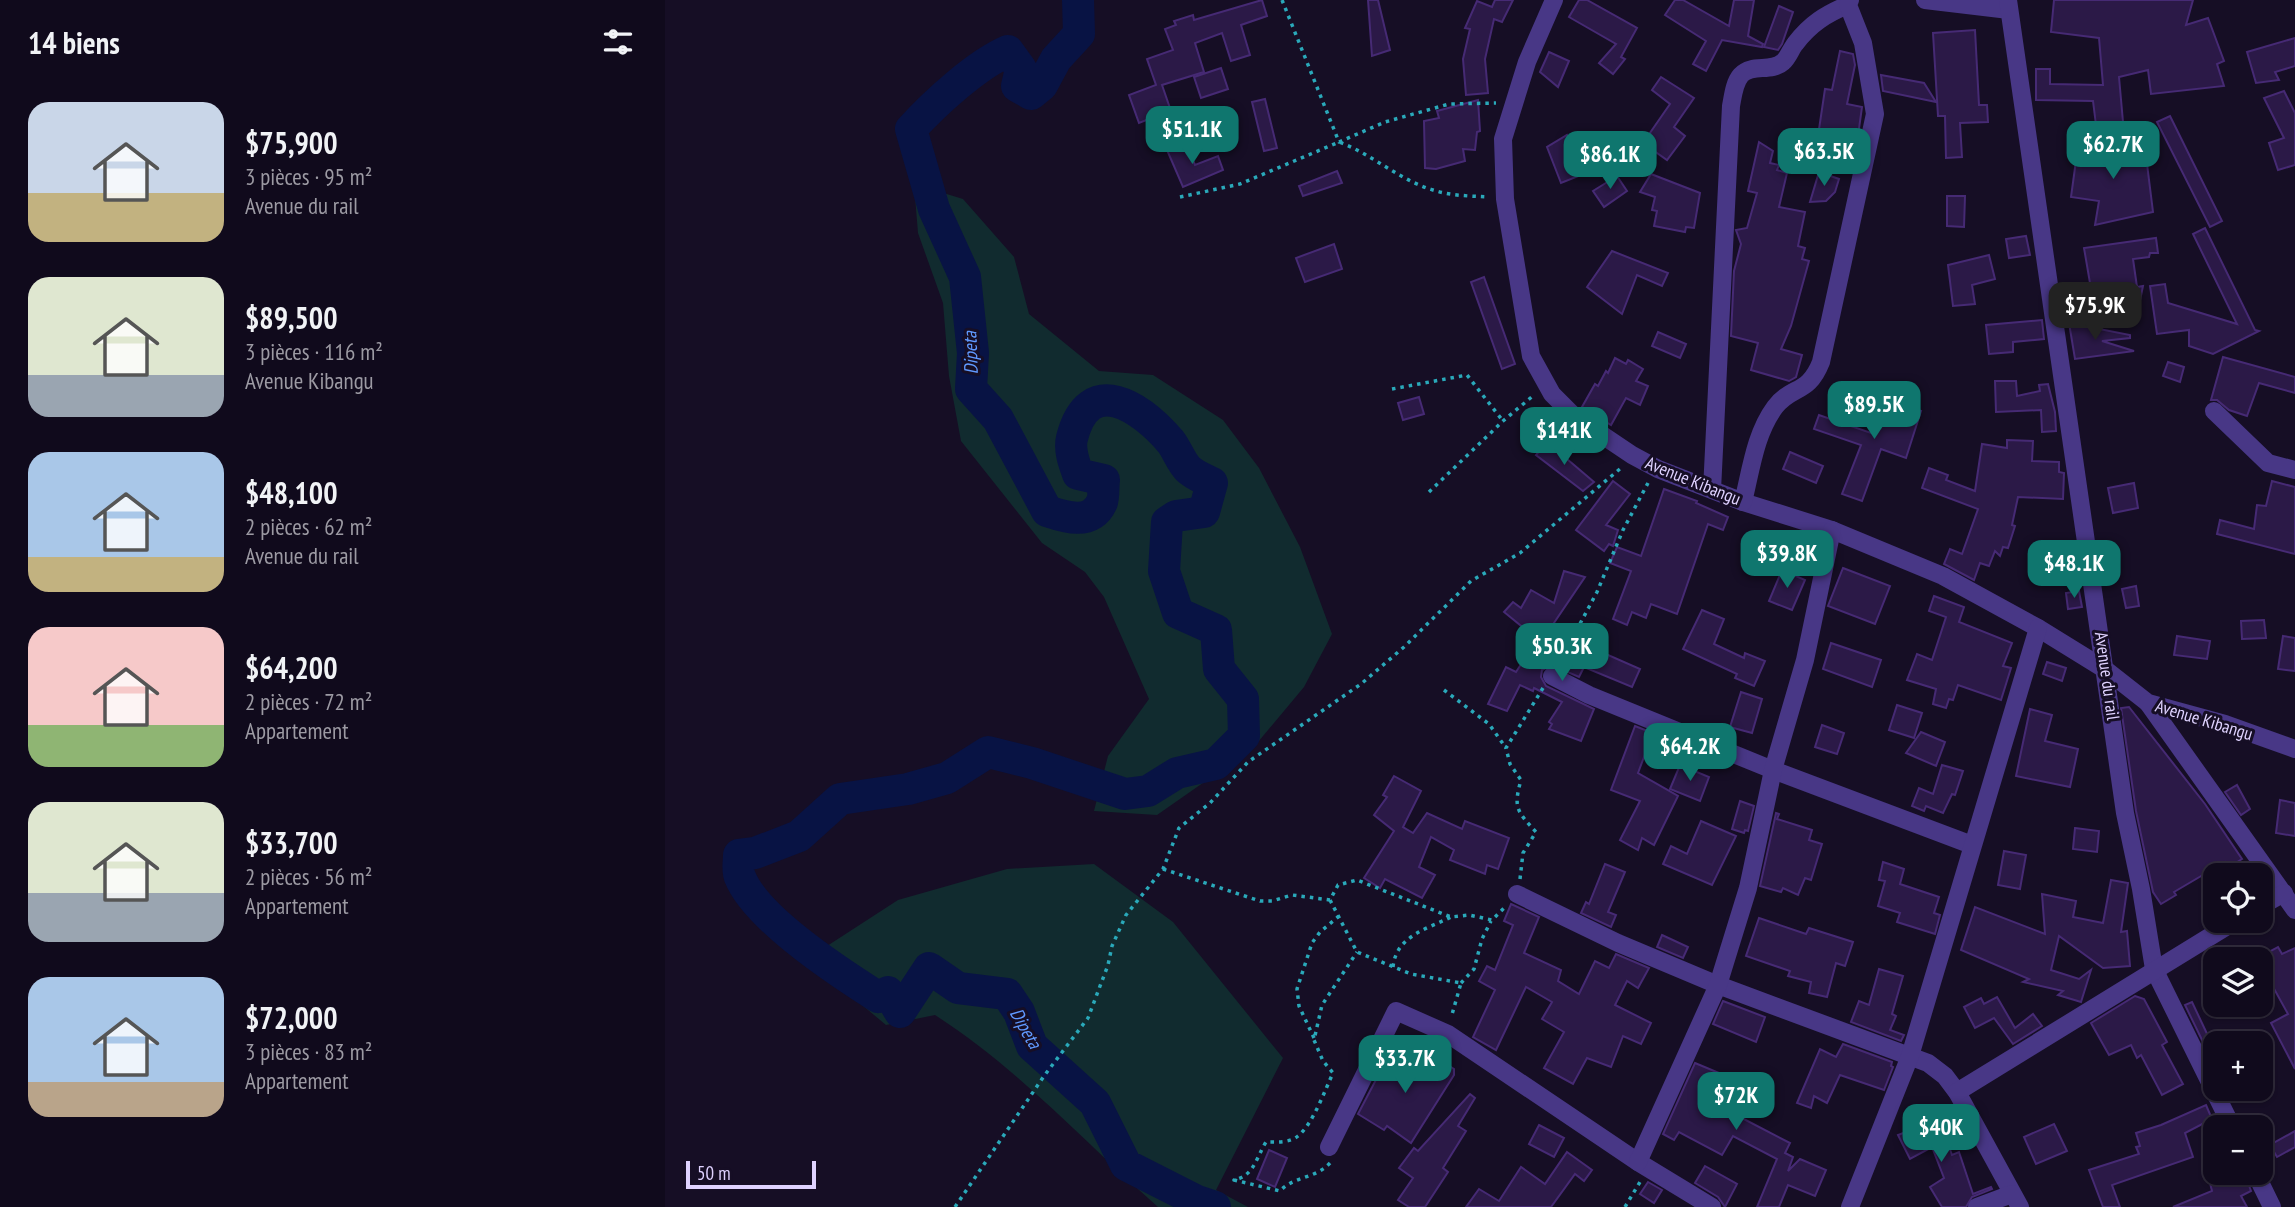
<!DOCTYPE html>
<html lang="fr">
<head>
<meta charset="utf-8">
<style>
  body { margin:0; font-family:"PT Sans Narrow",sans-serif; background:#191325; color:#f1f3f6; height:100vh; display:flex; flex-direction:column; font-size:26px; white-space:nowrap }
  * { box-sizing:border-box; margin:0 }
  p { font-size:23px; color:#9c9aa3 }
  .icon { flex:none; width:38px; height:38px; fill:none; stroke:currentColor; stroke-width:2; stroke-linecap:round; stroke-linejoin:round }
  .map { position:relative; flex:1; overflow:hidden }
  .sheet { display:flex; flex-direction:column; background:#100a1c; width:665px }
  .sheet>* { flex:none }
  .buttons { position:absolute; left:1538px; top:863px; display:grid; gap:14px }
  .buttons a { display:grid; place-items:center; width:70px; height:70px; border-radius:14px; background:#100a1c; box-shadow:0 2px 5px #0004,0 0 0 2px #302b3b; font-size:35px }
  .scale { position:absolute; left:21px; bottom:18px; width:130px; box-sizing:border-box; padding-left:7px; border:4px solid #dfd2ff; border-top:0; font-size:19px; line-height:24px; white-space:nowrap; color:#dfd2ff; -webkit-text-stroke:5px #160e25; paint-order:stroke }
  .price { position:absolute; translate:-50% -60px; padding:0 16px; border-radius:14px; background:#0f766e; color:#fff; font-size:23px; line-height:46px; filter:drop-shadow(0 2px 4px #0008) }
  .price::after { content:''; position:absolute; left:50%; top:42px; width:21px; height:16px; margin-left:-10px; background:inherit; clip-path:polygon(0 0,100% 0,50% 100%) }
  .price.current { background:#222; color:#fff }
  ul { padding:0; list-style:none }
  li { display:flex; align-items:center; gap:21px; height:175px; padding:0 28px }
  li span { display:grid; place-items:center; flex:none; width:196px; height:140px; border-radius:21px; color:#555 }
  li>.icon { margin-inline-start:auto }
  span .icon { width:84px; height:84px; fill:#fffc; stroke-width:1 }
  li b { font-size:30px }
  h2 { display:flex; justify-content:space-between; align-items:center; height:84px; padding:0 28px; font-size:30px }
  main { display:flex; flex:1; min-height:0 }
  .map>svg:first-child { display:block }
</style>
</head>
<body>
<main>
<section class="sheet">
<h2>14 biens<svg class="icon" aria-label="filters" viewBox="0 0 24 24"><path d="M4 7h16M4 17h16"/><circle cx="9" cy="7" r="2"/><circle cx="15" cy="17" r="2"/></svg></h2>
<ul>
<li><span style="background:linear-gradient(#c9d6e8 65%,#c2b280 0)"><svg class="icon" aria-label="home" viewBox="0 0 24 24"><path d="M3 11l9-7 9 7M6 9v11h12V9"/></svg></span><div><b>$75,900</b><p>3 pièces · 95 m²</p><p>Avenue du rail</p></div></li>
<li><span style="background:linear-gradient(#dfe7d0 70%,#9aa5b1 0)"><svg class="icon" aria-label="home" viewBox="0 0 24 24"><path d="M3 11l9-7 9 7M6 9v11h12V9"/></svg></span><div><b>$89,500</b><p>3 pièces · 116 m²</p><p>Avenue Kibangu</p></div></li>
<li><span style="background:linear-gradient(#a9c7e8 75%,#c2b280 0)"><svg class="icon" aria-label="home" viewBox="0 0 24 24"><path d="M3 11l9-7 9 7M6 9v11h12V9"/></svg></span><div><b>$48,100</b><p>2 pièces · 62 m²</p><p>Avenue du rail</p></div></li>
<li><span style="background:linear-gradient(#f6c9c9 70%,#8fb573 0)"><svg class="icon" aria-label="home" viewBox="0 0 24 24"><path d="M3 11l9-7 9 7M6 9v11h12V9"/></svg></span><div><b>$64,200</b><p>2 pièces · 72 m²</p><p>Appartement</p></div></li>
<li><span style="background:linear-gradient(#dfe7d0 65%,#9aa5b1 0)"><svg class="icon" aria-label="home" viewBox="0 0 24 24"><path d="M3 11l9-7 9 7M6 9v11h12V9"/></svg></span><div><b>$33,700</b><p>2 pièces · 56 m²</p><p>Appartement</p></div></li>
<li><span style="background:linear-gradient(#a9c7e8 75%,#b9a48a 0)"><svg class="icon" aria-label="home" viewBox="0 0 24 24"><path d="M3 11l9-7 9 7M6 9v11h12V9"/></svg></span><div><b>$72,000</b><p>3 pièces · 83 m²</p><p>Appartement</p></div></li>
</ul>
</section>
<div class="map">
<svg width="1630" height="1207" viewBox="0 0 1630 1207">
  <rect width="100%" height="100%" fill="#160e25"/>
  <g fill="#112b2f">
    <polygon points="249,184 298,199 349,257 364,314 434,371 488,375 558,420 594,468 635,547 667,634 639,687 588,748 492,815 429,811 443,756 484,699 439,597 420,572 377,543 296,441 284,376 278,303 253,233"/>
    <path d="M429,864L508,922L618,1058L551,1190L583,1207H493C419,1142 354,1069 270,1015L221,1025L142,959L233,900L342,869Z"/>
  </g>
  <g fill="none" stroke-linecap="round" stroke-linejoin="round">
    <path stroke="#081344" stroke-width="32" d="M413,0L414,34L391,59L377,85L366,94L352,86L356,69L343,51C311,65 270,103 246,129L269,209L300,277L308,353L306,389L333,419L382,511C400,517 426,526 437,502C439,497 438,486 439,480L413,474C409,463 404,450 407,438C424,371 476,407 506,442C512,450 516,462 523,469C529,475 540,479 547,483L539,512L511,516L502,522L499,571L513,613L551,630L554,669L578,699L579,736L551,764L512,773L483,791L460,794L367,763L323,752L282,778L243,789L175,799L134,836L90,853L74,855C74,862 72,871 75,877C91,918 175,973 213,997L223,992L235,1012L264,968L293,988L342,994L354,1012L367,1046L430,1103L461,1165L532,1201L550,1207"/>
  </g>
  <g fill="#2b1947" stroke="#462a74" stroke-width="2">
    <polygon points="597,0 602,16 576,25 585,55 566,61 557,33 530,43 539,72 497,85 508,117 491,123 489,117 474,123 464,95 491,85 482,59 508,50 500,29 511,25 509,21 528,15 529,20"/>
    <polygon points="703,0 713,0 725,50 707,56"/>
    <polygon points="830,0 848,0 837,22 829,19 820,59 823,93 801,95 798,59 805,29 800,28 812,1 827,7"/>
    <polygon points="914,0 922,0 972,28 956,57 960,59 948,74 934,63 951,44 904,17"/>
    <polygon points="1010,0 1018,0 1064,26 1069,0 1089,0 1083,36 1098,44 1097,47 1057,40 1041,71 1028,64 1041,41 1000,15"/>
    <polygon points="1389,0 1528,0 1521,25 1543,18 1559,61 1552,64 1559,86 1486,94 1483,70 1454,77 1458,122 1431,125 1428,101 1371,100 1371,69 1385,69 1385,84 1438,85 1434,38 1386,32"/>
    <polygon points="1114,6 1128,12 1117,44 1113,50 1099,47"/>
    <polygon points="1310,30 1314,105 1322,105 1323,122 1295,123 1297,157 1281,158 1280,116 1273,116 1268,33"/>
    <polygon points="1630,38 1630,66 1610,72 1614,80 1591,83 1582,52"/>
    <polygon points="1175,51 1188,54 1190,65 1182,104 1197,107 1192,143 1153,136 1160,89 1167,90"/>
    <polygon points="884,52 904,61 893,87 875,72"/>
    <polygon points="556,68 563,89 536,98 529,77"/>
    <polygon points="1216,75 1259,83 1271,102 1218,91"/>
    <polygon points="996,77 1029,98 1009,127 1020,136 1002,160 978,143 1005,104 987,90"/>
    <polygon points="1619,91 1630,113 1630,165 1613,170 1604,143 1619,138 1599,98"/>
    <polygon points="600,99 612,148 599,151 587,102"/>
    <polygon points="813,100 815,131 812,132 810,150 798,149 800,161 771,169 760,168 759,121 774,118 772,111"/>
    <polygon points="537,109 541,123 504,135 497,121"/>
    <polygon points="1505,116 1557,221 1545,227 1492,122"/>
    <polygon points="902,135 921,173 896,183 882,147"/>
    <polygon points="520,142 530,165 553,156 558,170 518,187 502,150"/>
    <polygon points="1094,142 1108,151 1105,163 1114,165 1112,170 1122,173 1114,207 1140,212 1133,246 1140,248 1137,259 1144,261 1126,326 1116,349 1137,355 1131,377 1124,381 1086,370 1093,343 1066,336 1069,271 1076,244 1071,230 1082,228 1092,193 1083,191"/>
    <polygon points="1413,146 1480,148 1488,212 1430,225 1434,201 1406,197"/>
    <polygon points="672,171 677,183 638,196 634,186"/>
    <polygon points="1154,172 1174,179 1170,192 1161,201 1145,202"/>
    <polygon points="986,174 1035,193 1029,228 1021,227 1020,232 989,226 992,211 987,210 990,197 975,192"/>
    <polygon points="952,176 962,191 939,207 928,191"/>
    <polygon points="1282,196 1300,196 1299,227 1282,226"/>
    <polygon points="1540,228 1590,330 1594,331 1548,354 1524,346 1524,330 1492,334 1485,286 1500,284 1503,303 1572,324 1528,234"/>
    <polygon points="1361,236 1365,255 1344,258 1341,239"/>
    <polygon points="1491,238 1493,253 1485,253 1484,257 1468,259 1472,287 1478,286 1473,310 1404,321 1397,289 1425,283 1419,248"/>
    <polygon points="669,244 677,269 640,282 631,258"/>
    <polygon points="947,251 1003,273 997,286 972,275 957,314 922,287"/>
    <polygon points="1324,255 1330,279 1307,285 1310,304 1288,306 1283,265"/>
    <polygon points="819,277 850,364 837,369 806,282"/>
    <polygon points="1377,320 1379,339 1348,342 1348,352 1324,354 1321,325"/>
    <polygon points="1404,323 1465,335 1465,338 1437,341 1469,351 1410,359"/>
    <polygon points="993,332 1021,344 1015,358 987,346"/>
    <polygon points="1558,357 1630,377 1630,393 1594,383 1582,416 1564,410 1552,400 1546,400"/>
    <polygon points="950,358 961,364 963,360 978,369 971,381 983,386 975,405 961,398 946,425 917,407 930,384 933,386 941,371 943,373"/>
    <polygon points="1503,362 1519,367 1515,382 1498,376"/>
    <polygon points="1330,381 1351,381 1352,396 1375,391 1374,385 1383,384 1390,412 1391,431 1377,432 1376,410 1331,412"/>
    <polygon points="754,397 759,414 738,420 733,403"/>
    <polygon points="1217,398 1256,411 1241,458 1216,449 1197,501 1177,494 1196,445 1149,429 1154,415 1206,433"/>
    <polygon points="1342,440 1368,441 1367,461 1394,462 1394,472 1399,473 1398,499 1353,497 1347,525 1350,526 1343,548 1338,547 1335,556 1330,551 1324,566 1315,563 1309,580 1279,564 1285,549 1297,554 1313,509 1257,488 1264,468 1283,475 1281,480 1310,491 1317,444 1342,448"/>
    <polygon points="882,442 929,482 918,491 871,455"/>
    <polygon points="1125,452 1158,466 1151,483 1118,469"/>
    <polygon points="948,481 965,494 941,525 953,530 948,546 944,544 939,551 911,530"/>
    <polygon points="1607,481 1630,487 1630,554 1552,534 1555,520 1589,529 1592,505 1601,506"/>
    <polygon points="1469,483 1473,508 1448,513 1443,488"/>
    <polygon points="999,489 1032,501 1031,503 1063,517 1058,530 1043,524 1012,614 986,604 981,618 967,612 962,625 948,619 966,571 945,563 952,547 976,556"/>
    <polygon points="1178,568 1225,586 1210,624 1163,606"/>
    <polygon points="1117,570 1140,580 1127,610 1104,601"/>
    <polygon points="899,571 920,577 876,642 839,612 848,602 856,608 866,590 889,603"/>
    <polygon points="1471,586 1474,606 1461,608 1457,589"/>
    <polygon points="1414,591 1417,607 1403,609 1401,593"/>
    <polygon points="1269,596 1299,607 1294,622 1347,643 1338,666 1346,668 1336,700 1293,685 1288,700 1284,699 1281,708 1268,704 1271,689 1242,680 1252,654 1267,660 1281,617 1264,611"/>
    <polygon points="1037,610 1059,619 1049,644 1079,658 1080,653 1100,661 1089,686 1070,678 1072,674 1018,649"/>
    <polygon points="1599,620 1601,638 1577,639 1576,621"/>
    <polygon points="1512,636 1545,641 1542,659 1509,655"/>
    <polygon points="1618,636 1630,638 1630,671 1613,669"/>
    <polygon points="911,638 928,646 927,648 975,669 967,687 919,667 914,677 887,665 877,670 876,677 881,686 929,709 916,741 884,729 887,724 884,722 897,702 869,688 868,691 855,685 842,711 823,704 841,667 851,672 870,643 900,663"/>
    <polygon points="1166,643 1216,660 1207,687 1158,669"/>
    <polygon points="1382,662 1401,668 1397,681 1378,674"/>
    <polygon points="1076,692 1097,699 1087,733 1065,727"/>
    <polygon points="1232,705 1257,713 1249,738 1224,730"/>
    <polygon points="1464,707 1540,804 1577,859 1564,867 1560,862 1509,892 1511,895 1496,904 1488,892 1471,811 1456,708"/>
    <polygon points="1365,709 1387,715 1380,741 1413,749 1405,787 1351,776"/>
    <polygon points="1157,725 1179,733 1172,754 1150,747"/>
    <polygon points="970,726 1015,744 1008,760 982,749 973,773 1013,796 989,845 977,838 973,850 955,840 975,801 946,790"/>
    <polygon points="1256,732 1280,742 1271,766 1241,753"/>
    <polygon points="1015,765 1044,777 1035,801 1005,789"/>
    <polygon points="1277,765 1298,771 1290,795 1287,794 1278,813 1261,806 1259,811 1247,806 1254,788 1268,794"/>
    <polygon points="729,776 756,791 738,827 748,833 762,813 797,829 800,821 844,838 833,869 822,865 820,874 785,860 789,850 766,837 754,867 770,875 757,898 720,879 715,888 699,878 729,831 709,815 722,797 718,795"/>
    <polygon points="1572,785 1585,809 1576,815 1560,792"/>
    <polygon points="1615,800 1630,803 1630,836 1611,833"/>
    <polygon points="1075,801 1089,806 1083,831 1080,830 1079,833 1067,829"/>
    <polygon points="1111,813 1114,814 1112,819 1147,830 1144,840 1157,844 1146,880 1140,878 1133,895 1118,888 1116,892 1095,886"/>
    <polygon points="1036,821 1071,836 1047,885 998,864 1006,846 1022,854"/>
    <polygon points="1410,828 1434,831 1432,852 1408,849"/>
    <polygon points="1339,851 1361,855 1355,889 1333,885"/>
    <polygon points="1218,862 1239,869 1235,884 1274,897 1269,913 1275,915 1270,934 1232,922 1235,913 1213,906 1220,881 1214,880"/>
    <polygon points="940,864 960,872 943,912 951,915 946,927 916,913 921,902 924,904"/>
    <polygon points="1446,880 1463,883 1456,932 1462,931 1465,966 1438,968 1394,936 1386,970 1414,979 1426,970 1416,1002 1393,995 1398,991 1358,982 1364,979 1296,950 1310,907 1380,934 1377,894 1411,901 1408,917 1438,923"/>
    <polygon points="846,904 874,917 859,953 896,970 893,981 914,994 930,961 944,968 951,954 984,968 973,988 962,981 950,1005 986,1023 976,1044 958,1036 946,1067 922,1058 908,1084 879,1068 899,1032 877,1019 887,1002 861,987 831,1050 808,1037 830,990 814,981 822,966 830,970 848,925 839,921"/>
    <polygon points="1094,918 1141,934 1144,928 1188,942 1180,966 1171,963 1162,997 1144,993 1146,982 1123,976 1125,971 1081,956"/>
    <polygon points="997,935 1023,947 1018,958 992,947"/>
    <polygon points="1613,947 1617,954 1630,948 1630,1069 1606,1023 1623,1014 1607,985 1596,991 1596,956"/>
    <polygon points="1214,969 1238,976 1227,1014 1231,1016 1225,1030 1239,1035 1236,1041 1186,1022 1194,1001 1204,1005"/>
    <polygon points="1470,996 1479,999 1502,1042 1497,1045 1518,1084 1497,1095 1476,1055 1472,1058 1466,1045 1444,1055 1426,1023"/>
    <polygon points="1332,997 1350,1028 1368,1014 1377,1026 1348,1044 1329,1018 1310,1028 1299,1007 1316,998 1319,1004"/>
    <polygon points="1058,1001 1100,1017 1091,1042 1048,1024"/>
    <polygon points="1527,1002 1544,1038 1538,1042 1520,1005"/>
    <polygon points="1178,1044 1227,1062 1226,1066 1228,1067 1219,1090 1175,1075 1162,1103 1149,1096 1146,1108 1132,1103 1155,1049 1171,1057"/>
    <polygon points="725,1053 761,1072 770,1057 789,1069 789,1075 746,1143 722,1126 719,1130 693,1114"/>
    <polygon points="1030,1063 1078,1083 1068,1104 1077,1109 1073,1116 1125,1143 1120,1153 1128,1157 1123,1171 1135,1159 1161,1170 1150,1196 1123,1185 1114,1207 1092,1207 1112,1159 1068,1136 1057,1155 1014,1132 1009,1140 998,1134"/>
    <polygon points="805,1094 810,1098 793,1126 801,1131 778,1168 783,1172 760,1207 744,1207 733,1200 748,1178 734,1168 749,1148 753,1151"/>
    <polygon points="1541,1105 1547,1119 1520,1133 1528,1157 1447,1185 1455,1207 1438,1207 1424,1170 1474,1154 1471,1147 1475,1146 1471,1133 1496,1125"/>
    <polygon points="1274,1119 1287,1155 1294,1152 1308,1194 1326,1187 1327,1189 1307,1197 1301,1207 1277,1207 1265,1187 1279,1178 1267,1147 1245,1159 1233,1135"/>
    <polygon points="1389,1124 1402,1151 1371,1164 1359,1137"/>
    <polygon points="874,1125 899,1138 889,1157 864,1144"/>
    <polygon points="1630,1131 1630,1147 1612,1157 1605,1145"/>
    <polygon points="604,1150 622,1158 610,1187 592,1179"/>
    <polygon points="902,1152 927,1170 919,1181 910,1174 886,1207 801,1207 814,1189 834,1201 856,1167 880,1184"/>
    <polygon points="1040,1166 1072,1184 1060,1207 1053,1197 1030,1183"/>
    <polygon points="1555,1172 1579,1172 1586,1191 1576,1196 1582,1207 1508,1207 1547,1191 1544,1179"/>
    <polygon points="983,1182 997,1190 989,1203 975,1194"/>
  </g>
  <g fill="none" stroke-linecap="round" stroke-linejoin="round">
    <g stroke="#2aa9ba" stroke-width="3.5" stroke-dasharray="3.5 5" stroke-linecap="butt">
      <polyline points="617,0 674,142 720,122 784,104 831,103"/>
      <path d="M515,197L575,184L674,142C707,154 734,180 768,190C786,196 806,196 824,197"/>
      <polyline points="727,389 802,375 838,421"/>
      <polyline points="764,492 838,421 869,395"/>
      <polyline points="895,661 932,592 958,530 983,483"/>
      <polyline points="779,690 824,724 841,748"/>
      <polyline points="498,869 595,901 607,901 627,895 665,900 673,885 692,880 786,917 804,915 827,920 841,906"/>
      <path d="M855,879L858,853L871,832C852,811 848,808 856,780L845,764L841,748L878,688"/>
      <polyline points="665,900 692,952 746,974 796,983 786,1018"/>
      <path d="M728,967C731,936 762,929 786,917"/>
      <polyline points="796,983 809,969 817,939 826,921"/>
      <polyline points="649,1038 634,1006 632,989 647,943 655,932 674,916"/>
      <path d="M665,1163C650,1179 629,1176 615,1191L569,1180C589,1176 591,1158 601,1142C611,1142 625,1143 633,1136C648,1124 660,1090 668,1073L658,1061L649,1040L657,1005L692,952"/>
      <polyline points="290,1207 379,1076 423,1018 443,965 447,946 461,915 498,869 514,828 545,803 583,762 696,684 739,647 806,581 855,553 956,468"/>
      <polyline points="960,1207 975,1182"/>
    </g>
    <g stroke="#483786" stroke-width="18">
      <polyline points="889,0 862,62 838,139 840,199 866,356 887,394 909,416 967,455 993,469 1078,502 1167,530 1278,576 1373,628 1441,670 1483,703 1560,724 1630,749"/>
      <polyline points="1260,0 1344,10"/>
      <polyline points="1343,0 1460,813 1476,889 1489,969 1567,1127"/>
      <polyline points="1549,411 1603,463 1630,470"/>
      <path d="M1047,490L1066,106C1068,96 1069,83 1076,75C1087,63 1106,73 1118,62C1123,58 1126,49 1130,44C1145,24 1161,14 1183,5"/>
      <path d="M1078,502C1086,470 1090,434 1110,407C1127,385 1143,395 1156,362L1210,114L1198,43L1183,5L1185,0"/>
      <polyline points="887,676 924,695 1108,770 1307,845"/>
      <polyline points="1483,703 1630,910"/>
      <polyline points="852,894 953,943 1053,985 1263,1063 1280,1076 1292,1092 1355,1207"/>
      <polyline points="1596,906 1619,893"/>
      <polyline points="1292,1092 1572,920"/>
      <polyline points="664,1147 731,1011 783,1034 973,1162 1047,1207"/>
      <polyline points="973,1162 1053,985 1083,888 1108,770 1140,660 1167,530"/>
      <polyline points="1590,1172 1607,1207"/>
      <polyline points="1185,1207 1245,1056 1373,628"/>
      <polyline points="1312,1207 1347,1194"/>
    </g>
  </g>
  <g text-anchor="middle" stroke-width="6" stroke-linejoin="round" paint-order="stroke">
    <g font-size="18" fill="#dfd2ff" stroke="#160e25">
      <text transform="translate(1028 481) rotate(22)" y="6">Avenue Kibangu</text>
      <text transform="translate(1442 676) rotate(82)" y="6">Avenue du rail</text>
      <text transform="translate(1539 720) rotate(17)" y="6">Avenue Kibangu</text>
    </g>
    <g font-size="19" font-style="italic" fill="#6099ff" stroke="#160e25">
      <text transform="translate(305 353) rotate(-92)" y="7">Dipeta</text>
      <text transform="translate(361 1028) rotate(60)" y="7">Dipeta</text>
    </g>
  </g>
</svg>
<div class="buttons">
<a><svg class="icon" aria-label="locate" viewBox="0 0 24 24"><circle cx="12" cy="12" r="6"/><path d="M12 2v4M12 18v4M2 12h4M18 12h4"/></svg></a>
<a><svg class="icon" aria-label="layers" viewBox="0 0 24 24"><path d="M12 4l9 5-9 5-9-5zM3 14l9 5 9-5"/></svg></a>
<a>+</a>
<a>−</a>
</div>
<div class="scale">50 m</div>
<b class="price" style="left:527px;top:166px">$51.1K</b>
<b class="price" style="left:1448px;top:181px">$62.7K</b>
<b class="price" style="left:1159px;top:188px">$63.5K</b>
<b class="price" style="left:945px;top:191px">$86.1K</b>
<b class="price current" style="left:1430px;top:342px">$75.9K</b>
<b class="price" style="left:1209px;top:441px">$89.5K</b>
<b class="price" style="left:899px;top:467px">$141K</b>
<b class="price" style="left:1122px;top:590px">$39.8K</b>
<b class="price" style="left:1409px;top:600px">$48.1K</b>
<b class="price" style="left:897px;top:683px">$50.3K</b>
<b class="price" style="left:1025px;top:783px">$64.2K</b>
<b class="price" style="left:740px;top:1095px">$33.7K</b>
<b class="price" style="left:1071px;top:1132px">$72K</b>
<b class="price" style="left:1276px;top:1164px">$40K</b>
</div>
</main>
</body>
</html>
